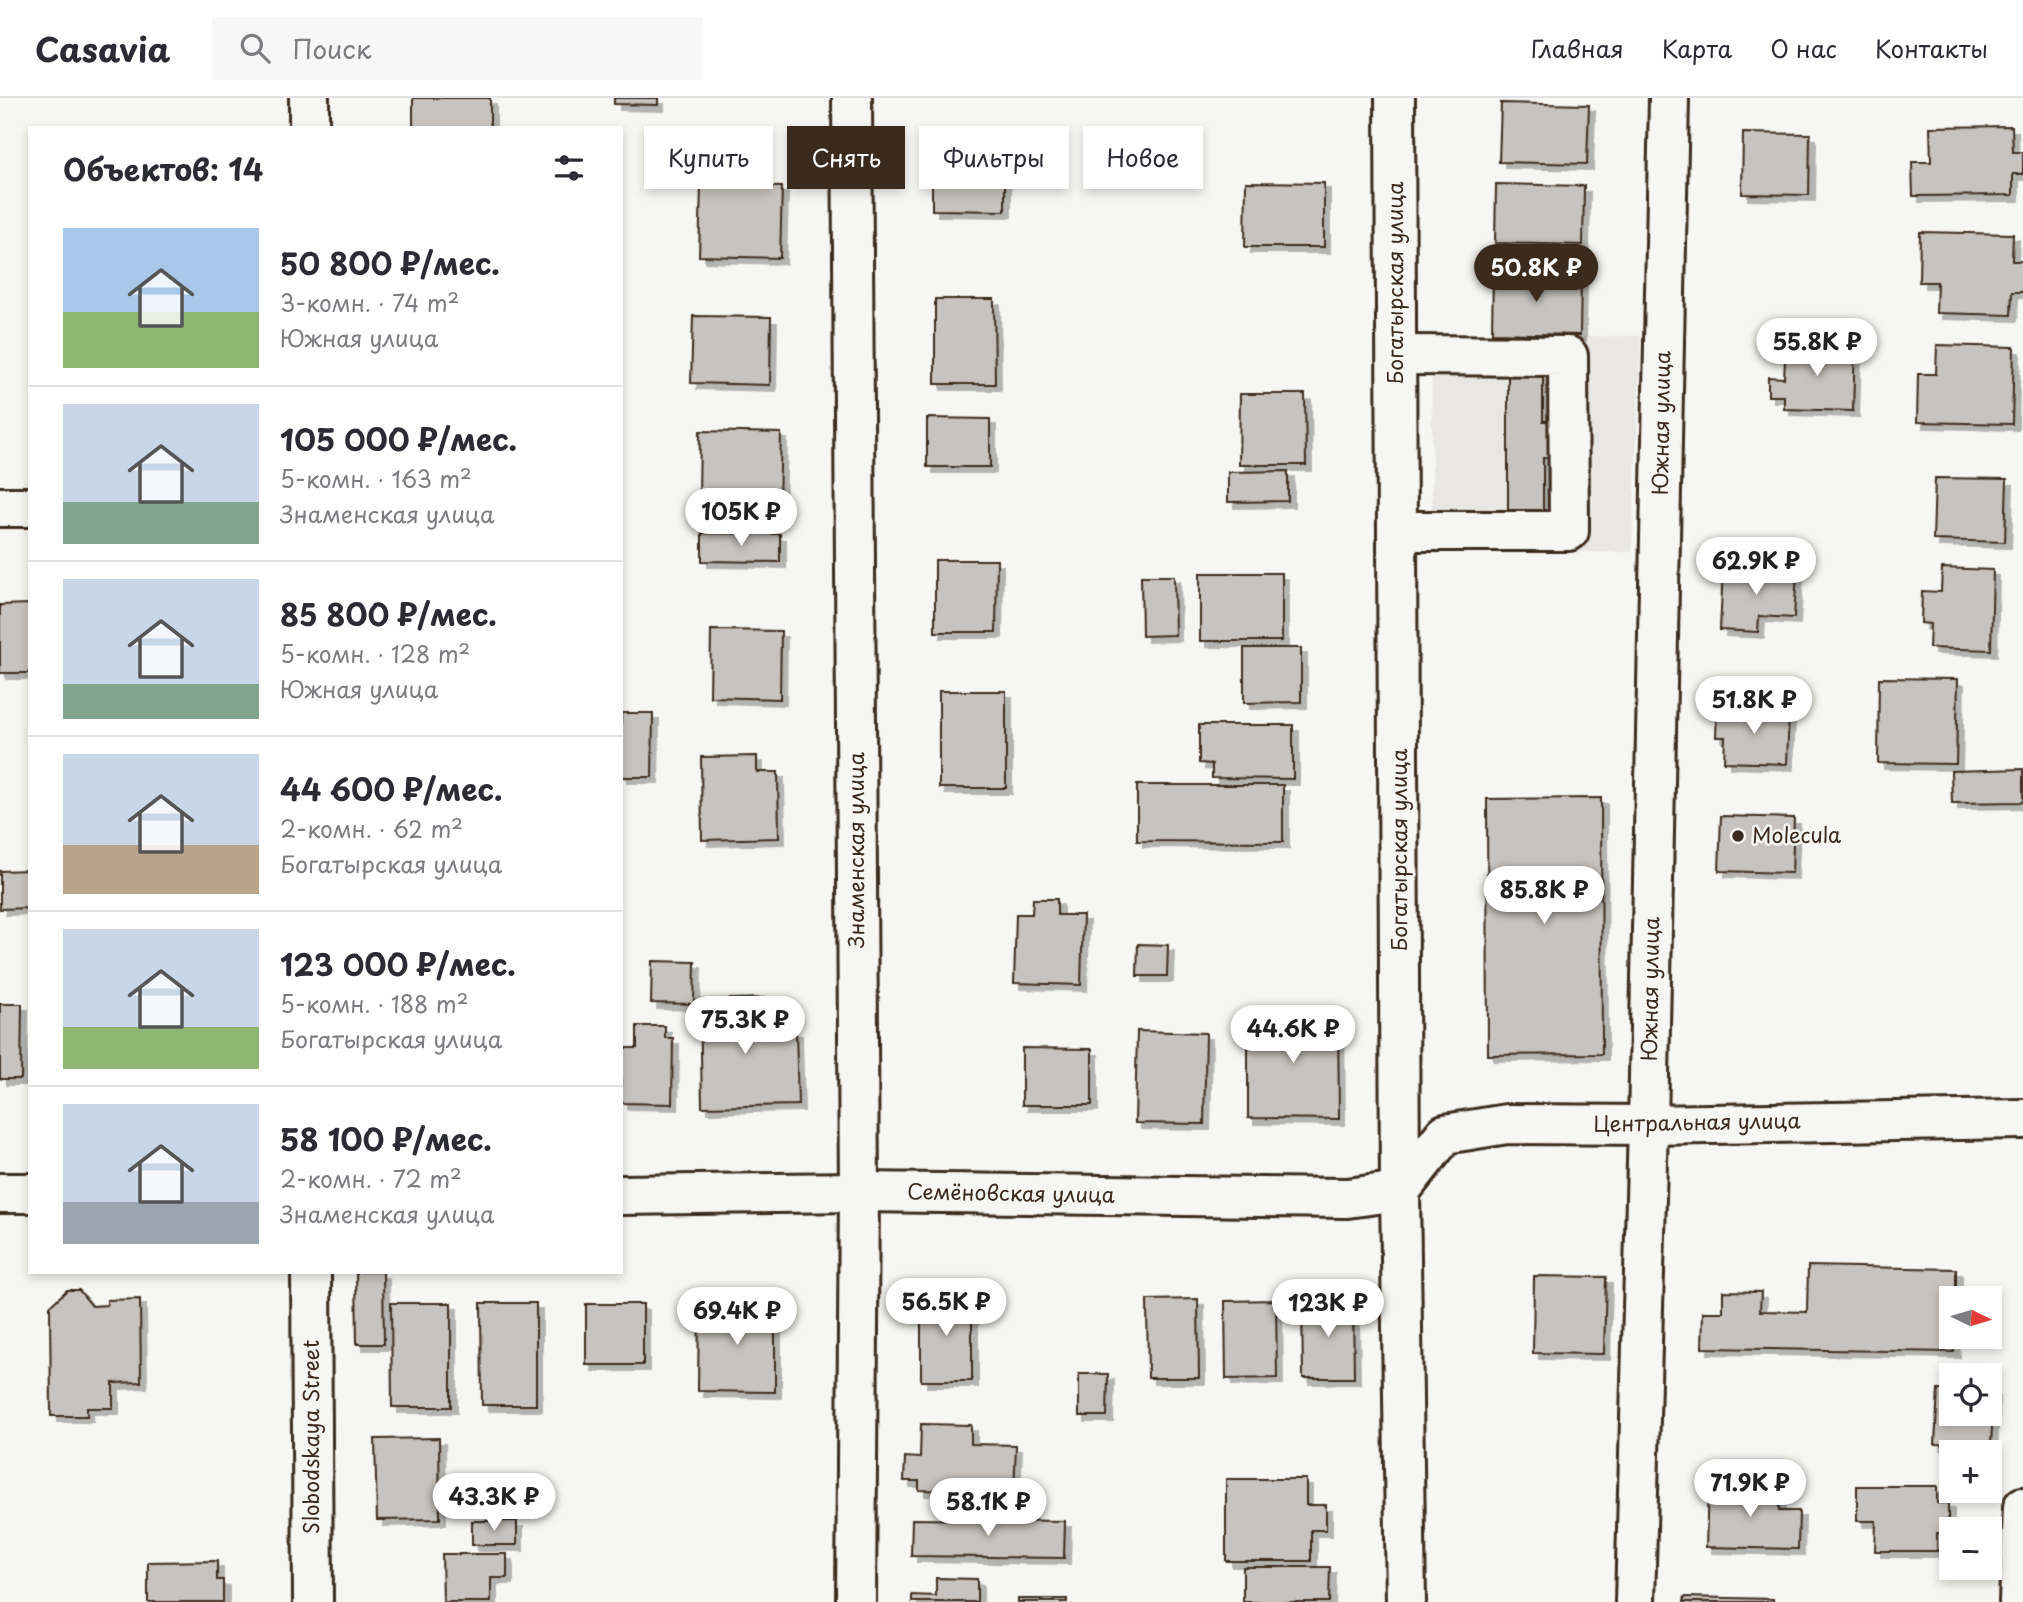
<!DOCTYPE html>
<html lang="ru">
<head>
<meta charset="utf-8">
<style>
  body { margin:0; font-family:"Playpen Sans",sans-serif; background:#f7f7f7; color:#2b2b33; height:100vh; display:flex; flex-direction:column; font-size:26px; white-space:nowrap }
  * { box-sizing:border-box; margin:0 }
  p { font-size:23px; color:#7c7c81 }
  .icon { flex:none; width:38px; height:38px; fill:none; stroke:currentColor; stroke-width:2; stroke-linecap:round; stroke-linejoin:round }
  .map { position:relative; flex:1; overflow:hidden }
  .drawer { position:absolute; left:28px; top:28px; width:595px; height:1148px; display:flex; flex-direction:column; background:#fff; border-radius:0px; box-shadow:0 4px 10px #0003 }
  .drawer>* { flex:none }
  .banner { position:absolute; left:644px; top:28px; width:665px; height:63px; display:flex; gap:14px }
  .needle { width:46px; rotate:95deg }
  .buttons { position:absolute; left:1939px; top:1188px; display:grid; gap:14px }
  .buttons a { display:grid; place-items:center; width:63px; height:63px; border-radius:0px; background:#fff; box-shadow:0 4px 10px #0003; font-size:35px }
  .price { position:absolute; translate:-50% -60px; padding:0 16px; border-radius:24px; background:#fff; color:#222; font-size:23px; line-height:46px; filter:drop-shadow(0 2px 4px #0008) }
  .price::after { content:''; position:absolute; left:50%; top:42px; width:21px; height:16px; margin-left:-10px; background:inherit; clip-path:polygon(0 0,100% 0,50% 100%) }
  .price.selected { background:#3b2a1e; color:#fff }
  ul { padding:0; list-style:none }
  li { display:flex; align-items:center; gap:21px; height:175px; padding:0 35px }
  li+li { border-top:2px solid #e1e1e2 }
  li span { display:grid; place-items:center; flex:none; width:196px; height:140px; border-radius:0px; color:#555 }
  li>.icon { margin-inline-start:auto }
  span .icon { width:84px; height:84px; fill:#fffc; stroke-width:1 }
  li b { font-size:30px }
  h2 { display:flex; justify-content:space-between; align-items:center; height:84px; padding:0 35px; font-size:30px }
  .chip { padding:0 24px; border-radius:0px; background:#fff; box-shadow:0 4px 10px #0003; font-size:24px; line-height:63px }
  .chip.selected { background:#3b2a1e; color:#fff }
  header { display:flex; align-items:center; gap:42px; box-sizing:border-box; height:98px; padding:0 35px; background:#fff; border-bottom:2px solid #e1e1e2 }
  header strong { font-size:33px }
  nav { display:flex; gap:38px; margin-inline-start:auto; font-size:24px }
  .search { width:490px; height:63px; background:#f7f7f7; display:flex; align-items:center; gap:18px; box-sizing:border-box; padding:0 24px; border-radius:0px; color:#7c7c81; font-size:26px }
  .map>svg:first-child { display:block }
</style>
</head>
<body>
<header>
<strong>Casavia</strong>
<div class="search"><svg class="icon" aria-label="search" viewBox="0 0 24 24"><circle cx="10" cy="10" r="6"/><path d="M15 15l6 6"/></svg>Поиск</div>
<nav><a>Главная</a><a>Карта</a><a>О нас</a><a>Контакты</a></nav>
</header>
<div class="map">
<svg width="2023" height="1504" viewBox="0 0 2023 1504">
  <defs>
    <filter id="shadow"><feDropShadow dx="6" dy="6" stdDeviation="0" flood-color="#0004"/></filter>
  </defs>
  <rect width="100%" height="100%" fill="#f6f6f2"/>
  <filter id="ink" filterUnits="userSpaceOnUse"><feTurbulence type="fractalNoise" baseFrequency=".0143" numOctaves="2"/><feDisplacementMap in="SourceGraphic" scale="14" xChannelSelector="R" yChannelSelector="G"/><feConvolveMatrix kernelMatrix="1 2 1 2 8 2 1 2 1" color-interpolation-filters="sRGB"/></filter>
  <g filter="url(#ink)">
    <polygon fill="#e8e7e2" points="1641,238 1632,454 1432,454 1432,239"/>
    <g fill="#c8c3be" stroke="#3b2a1e" stroke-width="2" filter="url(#shadow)">
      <rect x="413" y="0" width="77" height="30"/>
      <polygon points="614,0 658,0 658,7 614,6"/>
      <polygon points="1501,5 1589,7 1587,66 1499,64"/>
      <polygon points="2012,28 2013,54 2023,54 2023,76 2013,76 2013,97 1913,98 1912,64 1931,64 1930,29"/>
      <polygon points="1743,35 1810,36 1809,97 1742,96"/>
      <polygon points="932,54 1005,54 1005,113 932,112"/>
      <polygon points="1246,84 1324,85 1324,149 1245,149"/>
      <polygon points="1496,86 1584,88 1583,147 1495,145"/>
      <polygon points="701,88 782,89 780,160 699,158"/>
      <polygon points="1920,134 2013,136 2012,163 2023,163 2023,194 2012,194 2011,217 1936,215 1937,184 1919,184"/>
      <polygon points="1493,176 1581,178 1580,237 1492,235"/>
      <polygon points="935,201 994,201 995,286 935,286"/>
      <polygon points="693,218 771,219 770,287 691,285"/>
      <polygon points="1786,245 1855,247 1853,313 1784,311 1784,298 1768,298 1768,279 1784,280"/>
      <polygon points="1937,247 2014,249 2012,326 1917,324 1918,276 1936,276"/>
      <polygon points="1508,267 1543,267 1543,323 1552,323 1552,360 1543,360 1543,414 1508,414"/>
      <polygon points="1240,296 1305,296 1306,367 1239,367"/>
      <polygon points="927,320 990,321 990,369 927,369"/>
      <polygon points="700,333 781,335 779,403 699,401"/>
      <polygon points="1288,373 1288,403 1228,404 1228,374"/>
      <polygon points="1935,380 2007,381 2005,444 1933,442"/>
      <polygon points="702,435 780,436 780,464 702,463"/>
      <polygon points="935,462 997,462 996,534 935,534"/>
      <polygon points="1723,470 1797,473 1794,520 1759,518 1758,534 1720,532"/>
      <polygon points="1942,470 1993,472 1991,552 1929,550 1930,526 1921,525 1922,493 1941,494"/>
      <rect x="1200" y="475" width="82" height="68"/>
      <polygon points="1141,478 1174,478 1175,537 1142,538"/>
      <polygon points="30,506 30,575 0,575 0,507"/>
      <polygon points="711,532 781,533 780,601 710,599"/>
      <polygon points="1244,550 1301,550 1301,604 1244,605"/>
      <polygon points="1879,580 1958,581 1956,666 1878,665"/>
      <rect x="939" y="593" width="67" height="97"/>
      <polygon points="1717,612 1789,614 1787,666 1724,664 1725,639 1716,639"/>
      <polygon points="621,615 653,615 652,679 621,679"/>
      <polygon points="1199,627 1293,627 1293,681 1212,680 1212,666 1199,665"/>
      <polygon points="757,658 757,674 778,674 779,740 702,742 701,659"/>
      <polygon points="2023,671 2023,704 1952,705 1951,673"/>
      <polygon points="1137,687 1283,687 1283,744 1137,743"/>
      <polygon points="1601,700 1602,956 1488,957 1487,701"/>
      <polygon points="1721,718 1794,720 1792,775 1719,773"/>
      <polygon points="30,772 30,810 0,811 0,773"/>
      <polygon points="1033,801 1057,801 1057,817 1083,817 1081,887 1014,885 1016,816 1032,816"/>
      <polygon points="1138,846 1168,847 1167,878 1137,878"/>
      <polygon points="652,863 695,864 694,906 651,905"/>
      <polygon points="765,900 766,933 796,932 798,1007 702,1009 700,902"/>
      <polygon points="0,906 22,906 21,981 0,981"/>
      <polygon points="1338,912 1339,1021 1248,1020 1248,913"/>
      <polygon points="637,928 665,928 665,940 673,940 672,1006 621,1005 621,950 637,950"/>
      <polygon points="1137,933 1206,935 1204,1026 1135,1025"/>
      <polygon points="1022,950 1092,951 1092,1007 1022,1007"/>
      <polygon points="1808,1168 1956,1171 1956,1200 1951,1200 1954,1254 1702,1250 1703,1214 1723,1214 1723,1193 1761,1194 1760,1213 1807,1214"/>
      <polygon points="356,1174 383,1174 384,1246 357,1246"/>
      <polygon points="1534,1178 1606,1179 1604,1256 1533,1255"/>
      <polygon points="67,1192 79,1192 92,1208 107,1207 107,1202 140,1201 141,1284 113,1285 113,1310 87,1310 87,1318 51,1318 50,1208"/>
      <rect x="921" y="1197" width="51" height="86"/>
      <polygon points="1198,1201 1199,1280 1148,1280 1147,1202"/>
      <polygon points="1276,1202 1277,1280 1226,1281 1225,1203"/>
      <polygon points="1302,1202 1353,1202 1354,1280 1303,1280"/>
      <polygon points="699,1204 775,1204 775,1294 698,1293"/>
      <polygon points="391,1205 451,1205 451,1309 392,1309"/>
      <polygon points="481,1205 536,1205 536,1307 482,1307"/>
      <rect x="586" y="1206" width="57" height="61"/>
      <polygon points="1079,1276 1108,1276 1107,1318 1079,1318"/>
      <polygon points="1938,1292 1951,1292 1951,1316 1990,1316 1990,1293 1994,1293 1991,1347 1935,1346"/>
      <polygon points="921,1326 971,1327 971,1346 1016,1347 1014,1394 919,1392 919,1383 904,1383 905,1359 920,1360"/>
      <polygon points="439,1340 440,1421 377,1422 375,1341"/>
      <polygon points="1226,1381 1306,1381 1306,1407 1326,1407 1326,1432 1311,1432 1311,1463 1226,1463"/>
      <polygon points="1708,1388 1780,1389 1779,1413 1799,1413 1798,1451 1706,1449"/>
      <polygon points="1857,1388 1937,1388 1937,1405 1948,1405 1948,1435 1937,1435 1937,1453 1875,1453 1876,1423 1857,1423"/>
      <polygon points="912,1421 1065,1423 1064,1460 911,1458"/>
      <rect x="472" y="1423" width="45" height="24"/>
      <polygon points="442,1456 507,1456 507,1480 491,1480 491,1504 443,1504"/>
      <polygon points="217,1463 217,1482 223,1482 223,1504 148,1504 148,1464"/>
      <polygon points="1243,1469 1330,1469 1329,1504 1243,1504"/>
      <polygon points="936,1480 977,1481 977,1504 912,1504 912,1497 936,1498"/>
      <polygon points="1684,1499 1773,1501 1773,1504 1684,1504"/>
      <rect x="1018" y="1501" width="49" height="3"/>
    </g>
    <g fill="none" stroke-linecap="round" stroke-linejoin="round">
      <defs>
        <g id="minor">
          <polyline points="309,0 309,30"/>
          <polyline points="852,0 859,1094 856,1504"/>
          <polyline points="1395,0 1400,1093 1406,1504"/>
          <polyline points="1397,257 1568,258 1569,433 1398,433"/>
          <polyline points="0,409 30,409"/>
          <polyline points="1400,1093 1445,1036 1507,1026 1648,1027 2023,1021"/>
          <polyline points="0,1095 30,1095"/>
          <polyline points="621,1097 859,1094 1347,1100 1400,1093"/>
          <polyline points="311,1174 313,1504"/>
          <polyline points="1635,1504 1648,1027 1669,0"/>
          <polyline points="2019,1504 2023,1409"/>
        </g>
      </defs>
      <use href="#minor" stroke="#3b2a1e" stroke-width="44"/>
      <use href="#minor" stroke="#f6f6f2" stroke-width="38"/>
    </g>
  </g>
  <circle fill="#3b2a1e" stroke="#f6f6f2" stroke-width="2.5" cx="1738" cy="738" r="7"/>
  <g text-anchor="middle" stroke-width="5" stroke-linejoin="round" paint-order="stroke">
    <g font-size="21" fill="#3b2a1e" stroke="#f6f6f2">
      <text transform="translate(1396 185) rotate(-90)" y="7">Богатырская улица</text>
      <text transform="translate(1662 325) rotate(-89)" y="7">Южная улица</text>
      <text transform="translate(857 752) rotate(-90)" y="7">Знаменская улица</text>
      <text transform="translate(1400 752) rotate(-90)" y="7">Богатырская улица</text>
      <text transform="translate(1651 891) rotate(-89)" y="7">Южная улица</text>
      <text transform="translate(1697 1025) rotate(-1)" y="7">Центральная улица</text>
      <text transform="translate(1011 1096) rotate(1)" y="7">Семёновская улица</text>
      <text transform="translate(312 1339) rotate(-90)" y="7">Slobodskaya Street</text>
    </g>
    <g font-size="21" fill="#3b2a1e" stroke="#f6f6f2" text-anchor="start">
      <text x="1752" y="745">Molecula</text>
    </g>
  </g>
</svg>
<div class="buttons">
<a><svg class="needle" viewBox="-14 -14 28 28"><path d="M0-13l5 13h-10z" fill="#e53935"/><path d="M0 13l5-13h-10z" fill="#7c7c81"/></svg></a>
<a><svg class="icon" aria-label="locate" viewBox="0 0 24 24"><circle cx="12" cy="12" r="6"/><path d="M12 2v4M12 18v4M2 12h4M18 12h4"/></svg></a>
<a>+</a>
<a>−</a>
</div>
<b class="price selected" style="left:1536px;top:206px">50.8K ₽</b>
<b class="price" style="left:1817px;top:280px">55.8K ₽</b>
<b class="price" style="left:741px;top:450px">105K ₽</b>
<b class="price" style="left:1756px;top:499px">62.9K ₽</b>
<b class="price" style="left:1754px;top:638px">51.8K ₽</b>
<b class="price" style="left:1544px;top:828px">85.8K ₽</b>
<b class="price" style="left:745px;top:958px">75.3K ₽</b>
<b class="price" style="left:1293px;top:967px">44.6K ₽</b>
<b class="price" style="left:946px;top:1240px">56.5K ₽</b>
<b class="price" style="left:1328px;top:1241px">123K ₽</b>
<b class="price" style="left:737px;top:1249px">69.4K ₽</b>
<b class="price" style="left:1750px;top:1421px">71.9K ₽</b>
<b class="price" style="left:494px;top:1435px">43.3K ₽</b>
<b class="price" style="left:988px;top:1440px">58.1K ₽</b>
<div class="banner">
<a class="chip">Купить</a>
<a class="chip selected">Снять</a>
<a class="chip">Фильтры</a>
<a class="chip">Новое</a>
</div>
<section class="drawer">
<h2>Объектов: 14<svg class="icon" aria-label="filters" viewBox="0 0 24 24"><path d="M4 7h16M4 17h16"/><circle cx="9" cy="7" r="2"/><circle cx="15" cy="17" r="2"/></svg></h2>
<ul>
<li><span style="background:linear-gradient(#a9c7e8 60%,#8fb573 0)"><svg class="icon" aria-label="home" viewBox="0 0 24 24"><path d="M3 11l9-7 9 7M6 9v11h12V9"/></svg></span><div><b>50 800 ₽/мес.</b><p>3-комн. · 74 m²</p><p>Южная улица</p></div></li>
<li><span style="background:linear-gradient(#c9d6e8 70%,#7fa58c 0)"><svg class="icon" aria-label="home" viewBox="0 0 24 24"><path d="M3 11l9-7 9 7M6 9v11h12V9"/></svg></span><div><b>105 000 ₽/мес.</b><p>5-комн. · 163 m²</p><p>Знаменская улица</p></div></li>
<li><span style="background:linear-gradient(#c9d6e8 75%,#7fa58c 0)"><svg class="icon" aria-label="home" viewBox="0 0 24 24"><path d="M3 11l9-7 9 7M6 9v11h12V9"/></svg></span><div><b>85 800 ₽/мес.</b><p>5-комн. · 128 m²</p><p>Южная улица</p></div></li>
<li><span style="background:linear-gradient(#c9d6e8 65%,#b9a48a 0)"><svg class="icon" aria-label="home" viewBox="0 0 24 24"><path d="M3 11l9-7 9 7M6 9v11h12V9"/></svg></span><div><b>44 600 ₽/мес.</b><p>2-комн. · 62 m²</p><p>Богатырская улица</p></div></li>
<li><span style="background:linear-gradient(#c9d6e8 70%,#8fb573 0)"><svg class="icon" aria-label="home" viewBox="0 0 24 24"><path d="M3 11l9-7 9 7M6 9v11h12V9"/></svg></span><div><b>123 000 ₽/мес.</b><p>5-комн. · 188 m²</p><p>Богатырская улица</p></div></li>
<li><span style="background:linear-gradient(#c9d6e8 70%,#9aa5b1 0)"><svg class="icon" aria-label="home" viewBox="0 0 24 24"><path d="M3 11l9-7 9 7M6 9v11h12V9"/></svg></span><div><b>58 100 ₽/мес.</b><p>2-комн. · 72 m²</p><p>Знаменская улица</p></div></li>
</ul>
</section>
</div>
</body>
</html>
